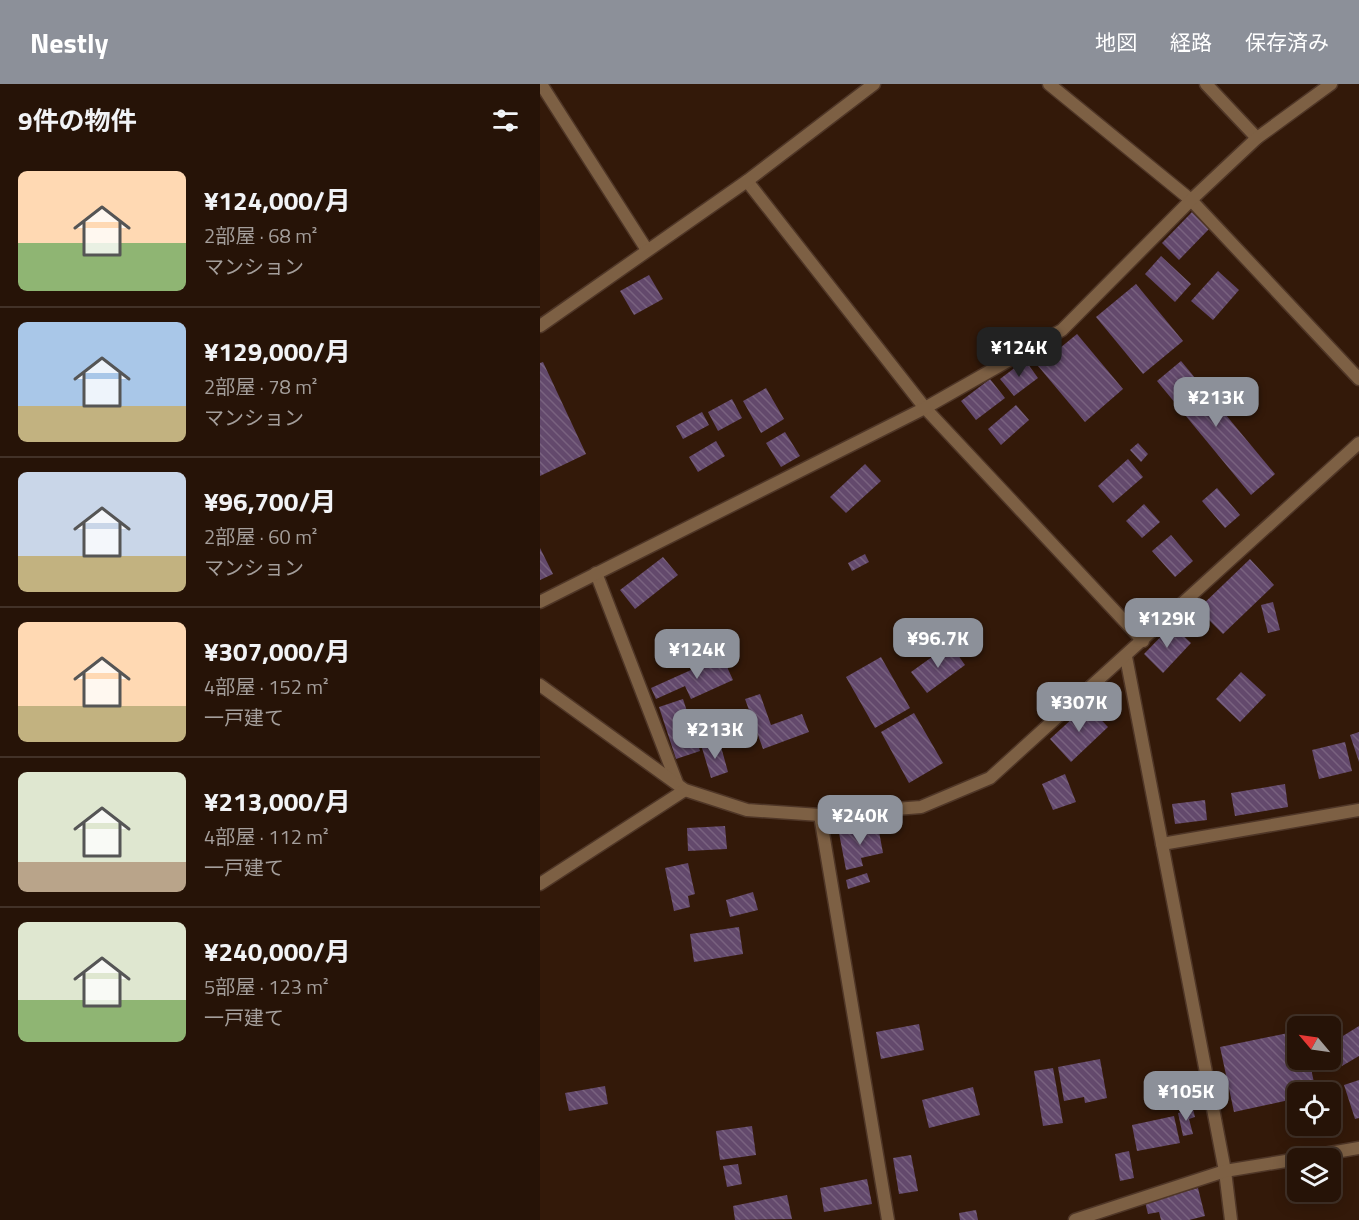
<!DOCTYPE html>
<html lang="ja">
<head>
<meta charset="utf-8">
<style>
  body { margin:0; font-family:"Titillium Web","Noto Sans JP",sans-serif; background:#2e1c11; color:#f1f3f6; height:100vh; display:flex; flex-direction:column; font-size:22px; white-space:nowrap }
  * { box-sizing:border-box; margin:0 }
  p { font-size:20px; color:#a49e9b }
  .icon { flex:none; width:33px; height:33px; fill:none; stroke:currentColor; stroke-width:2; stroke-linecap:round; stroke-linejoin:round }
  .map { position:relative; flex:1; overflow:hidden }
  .drawer { display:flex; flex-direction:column; background:#261307; width:540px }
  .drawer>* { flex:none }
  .needle { width:39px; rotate:299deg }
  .fabs { position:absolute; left:747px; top:932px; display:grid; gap:12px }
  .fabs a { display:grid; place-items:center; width:54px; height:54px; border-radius:9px; background:#261307; box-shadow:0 3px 15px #0003,0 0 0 2px #423228; font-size:30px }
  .price { position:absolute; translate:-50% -51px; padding:0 14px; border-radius:12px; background:#8c9099; color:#fff; font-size:20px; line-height:39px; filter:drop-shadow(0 2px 3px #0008) }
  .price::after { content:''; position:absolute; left:50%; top:36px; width:18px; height:14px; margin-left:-9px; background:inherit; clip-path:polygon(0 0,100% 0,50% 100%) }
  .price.active { background:#222; color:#fff }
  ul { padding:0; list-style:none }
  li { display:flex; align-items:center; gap:18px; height:150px; padding:0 18px }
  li+li { border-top:2px solid #423228 }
  li span { display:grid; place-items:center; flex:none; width:168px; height:120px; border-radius:9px; color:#555 }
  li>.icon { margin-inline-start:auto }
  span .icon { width:72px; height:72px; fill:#fffc; stroke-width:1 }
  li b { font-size:26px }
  h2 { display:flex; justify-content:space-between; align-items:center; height:72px; padding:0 18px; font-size:26px }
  header { display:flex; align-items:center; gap:36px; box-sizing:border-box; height:84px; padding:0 30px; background:#8c9099; color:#fff }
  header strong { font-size:28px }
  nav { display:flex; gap:33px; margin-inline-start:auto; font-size:21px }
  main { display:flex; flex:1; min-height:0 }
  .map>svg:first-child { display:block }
</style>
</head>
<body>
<header>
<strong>Nestly</strong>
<nav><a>地図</a><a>経路</a><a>保存済み</a></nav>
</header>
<main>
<section class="drawer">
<h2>9件の物件<svg class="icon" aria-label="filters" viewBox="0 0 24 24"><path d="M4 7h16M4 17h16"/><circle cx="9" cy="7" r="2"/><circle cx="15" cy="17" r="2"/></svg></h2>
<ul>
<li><span style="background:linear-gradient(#ffd9b3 60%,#8fb573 0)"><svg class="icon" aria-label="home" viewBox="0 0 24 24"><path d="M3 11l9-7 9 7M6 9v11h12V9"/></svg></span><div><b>¥124,000/月</b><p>2部屋 · 68 m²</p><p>マンション</p></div></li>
<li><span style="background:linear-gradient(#a9c7e8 70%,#c2b280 0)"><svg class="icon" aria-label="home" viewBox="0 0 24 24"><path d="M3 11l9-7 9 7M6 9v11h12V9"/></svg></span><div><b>¥129,000/月</b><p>2部屋 · 78 m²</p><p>マンション</p></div></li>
<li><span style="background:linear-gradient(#c9d6e8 70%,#c2b280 0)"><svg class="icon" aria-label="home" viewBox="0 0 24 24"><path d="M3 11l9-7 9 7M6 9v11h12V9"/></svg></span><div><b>¥96,700/月</b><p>2部屋 · 60 m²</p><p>マンション</p></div></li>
<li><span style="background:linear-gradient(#ffd9b3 70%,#c2b280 0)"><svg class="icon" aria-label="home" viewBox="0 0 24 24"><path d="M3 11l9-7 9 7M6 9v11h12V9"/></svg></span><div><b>¥307,000/月</b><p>4部屋 · 152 m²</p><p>一戸建て</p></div></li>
<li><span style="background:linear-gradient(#dfe7d0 75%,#b9a48a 0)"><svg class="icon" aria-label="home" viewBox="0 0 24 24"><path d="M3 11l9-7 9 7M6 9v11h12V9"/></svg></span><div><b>¥213,000/月</b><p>4部屋 · 112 m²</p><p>一戸建て</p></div></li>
<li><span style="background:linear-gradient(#dfe7d0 65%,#8fb573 0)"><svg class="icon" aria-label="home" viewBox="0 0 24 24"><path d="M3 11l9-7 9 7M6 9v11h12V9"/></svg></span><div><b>¥240,000/月</b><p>5部屋 · 123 m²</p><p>一戸建て</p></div></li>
</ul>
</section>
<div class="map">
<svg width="819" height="1136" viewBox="0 0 819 1136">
  <defs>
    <pattern id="building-back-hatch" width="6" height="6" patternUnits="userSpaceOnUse" patternTransform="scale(1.5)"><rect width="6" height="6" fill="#63496c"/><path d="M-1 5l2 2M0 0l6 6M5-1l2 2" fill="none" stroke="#79627f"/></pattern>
  </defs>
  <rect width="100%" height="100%" fill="#331909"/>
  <g fill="url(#building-back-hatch)">
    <polygon points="652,128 669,145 639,176 622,159"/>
    <polygon points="621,172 651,200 635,218 605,190"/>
    <polygon points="678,187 699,206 673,236 651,217"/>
    <polygon points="109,191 123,215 94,231 80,207"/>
    <polygon points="596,200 643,257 603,290 556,233"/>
    <polygon points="537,250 583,305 545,338 498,282"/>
    <polygon points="485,276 498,294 474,312 460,295"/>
    <polygon points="641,277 735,390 711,411 617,297"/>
    <polygon points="3,278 46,370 0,392 0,279"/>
    <polygon points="450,295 465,314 436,336 421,317"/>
    <polygon points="226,304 244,335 221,349 203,317"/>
    <polygon points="192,315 202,334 178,347 168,328"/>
    <polygon points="476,321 489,336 461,361 448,345"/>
    <polygon points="162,328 169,341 143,355 136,342"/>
    <polygon points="245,348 260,372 241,383 226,359"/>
    <polygon points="176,357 185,372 158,388 149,373"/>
    <polygon points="598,359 608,370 601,378 590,366"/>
    <polygon points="588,375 603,393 573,419 558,402"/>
    <polygon points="325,380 341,397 306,429 290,413"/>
    <polygon points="677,404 700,431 685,444 662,417"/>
    <polygon points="604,420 620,438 602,454 586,437"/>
    <polygon points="631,451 653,477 635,493 612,467"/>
    <polygon points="0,464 13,490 0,496"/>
    <polygon points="325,470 329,478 312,487 308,479"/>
    <polygon points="123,473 138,491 95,525 80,506"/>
    <polygon points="710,475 734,501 683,550 658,525"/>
    <polygon points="733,518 740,546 728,549 721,521"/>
    <polygon points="632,541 651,559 623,589 604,570"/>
    <polygon points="410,560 425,581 387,609 371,588"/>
    <polygon points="182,572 193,596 151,615 145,602 116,615 111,604"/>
    <polygon points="341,573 370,624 335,644 306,593"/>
    <polygon points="701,588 726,611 700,638 676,615"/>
    <polygon points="220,610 231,641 262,630 269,648 223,665 205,615"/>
    <polygon points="143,615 160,667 136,675 119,623"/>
    <polygon points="547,621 568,643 531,678 510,655"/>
    <polygon points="374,629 403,679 369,699 341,648"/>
    <polygon points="819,648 819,678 810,651"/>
    <polygon points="805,658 812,687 779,695 772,666"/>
    <polygon points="180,659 188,688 171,694 162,664"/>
    <polygon points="525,690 536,718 513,726 502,700"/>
    <polygon points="745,700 748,723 695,732 691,709"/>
    <polygon points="665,716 667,736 635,740 632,720"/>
    <polygon points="185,742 187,765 148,767 147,744"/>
    <polygon points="338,742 343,769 321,774 323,782 306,786 299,749"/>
    <polygon points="148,779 155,810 148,812 150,823 134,827 125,784"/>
    <polygon points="327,789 330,798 308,805 306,796"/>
    <polygon points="213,808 218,826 190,833 186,816"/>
    <polygon points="199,843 203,870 154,878 150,850"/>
    <polygon points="379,940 384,966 341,975 336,948"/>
    <polygon points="819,942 819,972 802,982 790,960"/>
    <polygon points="758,947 758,975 769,975 776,1008 758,1008 758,1014 694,1028 680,963"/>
    <polygon points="560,975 567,1014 545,1019 544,1013 524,1017 518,983"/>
    <polygon points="513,984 523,1039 503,1042 494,987"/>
    <polygon points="819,996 819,1034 815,1035 804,1001"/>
    <polygon points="65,1002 68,1020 29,1027 25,1009"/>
    <polygon points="433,1003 440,1031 389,1044 382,1016"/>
    <polygon points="653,1025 655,1033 649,1035 653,1050 643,1052 638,1029"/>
    <polygon points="634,1032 640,1059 597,1067 592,1041"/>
    <polygon points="212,1042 216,1071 180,1076 176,1047"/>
    <polygon points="589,1067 594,1094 580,1097 575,1070"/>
    <polygon points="371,1071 378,1107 359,1110 353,1074"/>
    <polygon points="198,1080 202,1100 187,1103 183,1082"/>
    <polygon points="327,1095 332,1120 284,1128 280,1104"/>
    <polygon points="658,1104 665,1132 649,1136 621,1136 619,1128 608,1130 605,1118"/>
    <polygon points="247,1111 252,1135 195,1136 193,1122"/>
    <polygon points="436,1126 438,1136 420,1136 419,1129"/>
  </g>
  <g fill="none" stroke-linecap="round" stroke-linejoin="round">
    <defs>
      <g id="service">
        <polyline points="666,0 717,54"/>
        <polyline points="622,760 819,726"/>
      </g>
      <g id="minor">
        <polyline points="1,0 107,166"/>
        <polyline points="509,0 651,116 819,295"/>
        <polyline points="207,97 385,324 603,557"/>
        <polyline points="0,242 207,97 334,0"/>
        <polyline points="56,489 137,699"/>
        <polyline points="0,518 385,324 522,246 651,116 717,54 791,0"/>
        <polyline points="586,573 685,1087 691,1136"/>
        <polyline points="0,601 145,706 207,726 280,731 381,723 450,694 819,359"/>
        <polyline points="280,731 348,1136"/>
        <polyline points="0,800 145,706"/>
        <polyline points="761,1074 819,1064"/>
        <polyline points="535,1136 685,1087 758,1075"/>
      </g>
    </defs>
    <use href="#service" stroke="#4f3627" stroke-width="15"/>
    <use href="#minor" stroke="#4f3627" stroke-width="15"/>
    <use href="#service" stroke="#7d6044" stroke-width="12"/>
    <use href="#minor" stroke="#7d6044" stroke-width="12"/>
  </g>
</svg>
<div class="fabs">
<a><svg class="needle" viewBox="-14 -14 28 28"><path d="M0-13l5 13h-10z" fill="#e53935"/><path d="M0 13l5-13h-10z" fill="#a49e9b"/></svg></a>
<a><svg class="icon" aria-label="locate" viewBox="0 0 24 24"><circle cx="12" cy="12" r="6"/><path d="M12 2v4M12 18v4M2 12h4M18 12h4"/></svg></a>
<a><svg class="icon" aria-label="layers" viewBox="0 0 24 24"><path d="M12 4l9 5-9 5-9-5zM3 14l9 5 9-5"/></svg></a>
</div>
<b class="price active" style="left:479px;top:294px">¥124K</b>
<b class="price" style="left:676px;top:344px">¥213K</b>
<b class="price" style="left:627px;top:565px">¥129K</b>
<b class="price" style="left:398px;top:585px">¥96.7K</b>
<b class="price" style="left:157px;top:596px">¥124K</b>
<b class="price" style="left:539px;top:649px">¥307K</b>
<b class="price" style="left:175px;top:676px">¥213K</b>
<b class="price" style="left:320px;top:762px">¥240K</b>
<b class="price" style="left:646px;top:1038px">¥105K</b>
</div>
</main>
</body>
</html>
